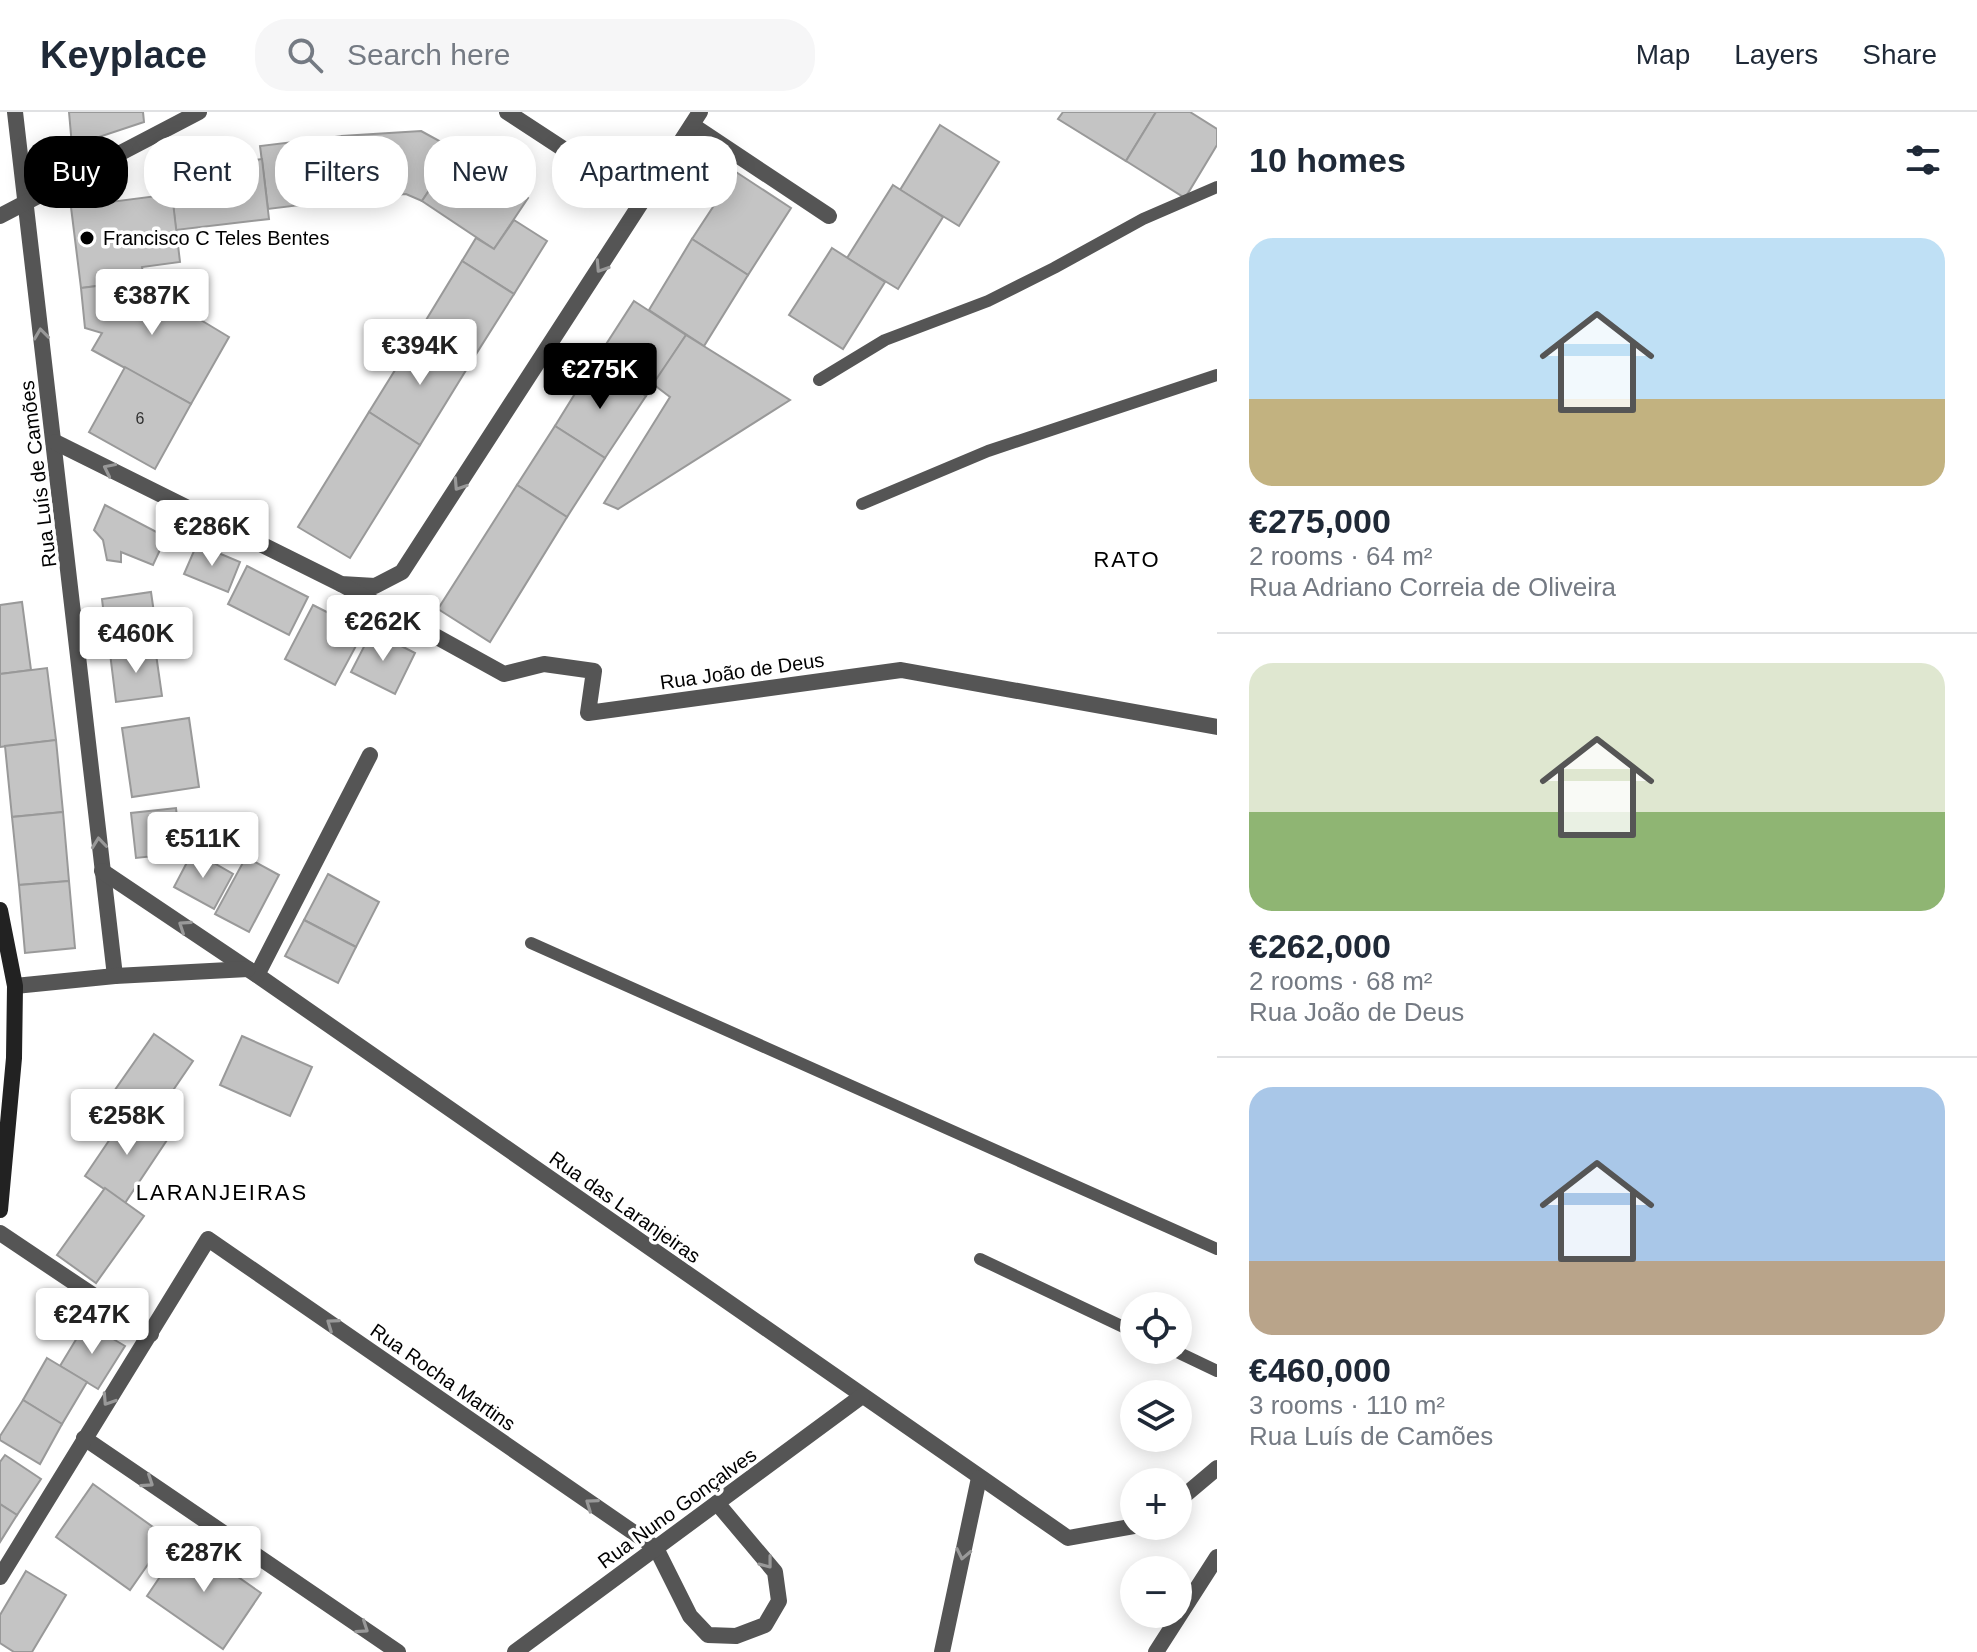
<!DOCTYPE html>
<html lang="en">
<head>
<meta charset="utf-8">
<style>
  body { margin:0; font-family:Arial,sans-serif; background:#f6f6f7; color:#1f2937; height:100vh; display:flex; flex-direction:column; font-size:30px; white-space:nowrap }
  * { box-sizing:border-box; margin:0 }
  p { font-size:26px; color:#747a83 }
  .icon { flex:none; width:44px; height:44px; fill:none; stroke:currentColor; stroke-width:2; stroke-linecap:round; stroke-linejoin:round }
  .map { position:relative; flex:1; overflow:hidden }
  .panel { display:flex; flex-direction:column; background:#fff; width:760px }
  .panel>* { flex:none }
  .top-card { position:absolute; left:24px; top:24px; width:760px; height:72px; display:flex; gap:16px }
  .fabs { position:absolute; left:1120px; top:1180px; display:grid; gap:16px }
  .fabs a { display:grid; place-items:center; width:72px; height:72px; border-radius:50%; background:#fff; box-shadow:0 4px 20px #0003; font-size:40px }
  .price { position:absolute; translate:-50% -68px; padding:0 18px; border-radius:8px; background:#fff; color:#222; font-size:26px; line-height:52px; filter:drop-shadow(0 2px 4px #0008) }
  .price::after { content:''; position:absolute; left:50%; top:48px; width:24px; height:18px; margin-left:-12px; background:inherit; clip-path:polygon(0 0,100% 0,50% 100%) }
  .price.current { background:#000; color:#fff }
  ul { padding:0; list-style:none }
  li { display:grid; align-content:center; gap:16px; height:424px; padding:0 32px }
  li+li { border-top:2px solid #e0e1e3 }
  li span { display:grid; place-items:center; height:248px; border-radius:24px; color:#555 }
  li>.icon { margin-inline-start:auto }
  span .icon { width:144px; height:144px; fill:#fffc; stroke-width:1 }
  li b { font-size:34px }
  h2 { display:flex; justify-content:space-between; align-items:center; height:96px; padding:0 32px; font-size:34px }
  .pill { padding:0 28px; border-radius:32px; background:#fff; box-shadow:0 4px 20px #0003; font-size:28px; line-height:72px }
  .pill.current { background:#000; color:#fff }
  header { display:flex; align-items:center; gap:48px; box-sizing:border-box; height:112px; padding:0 40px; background:#fff; border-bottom:2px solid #e0e1e3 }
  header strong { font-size:38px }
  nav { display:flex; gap:44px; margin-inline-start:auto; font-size:28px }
  .search { width:560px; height:72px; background:#f6f6f7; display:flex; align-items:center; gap:20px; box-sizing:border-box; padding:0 28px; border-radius:32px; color:#747a83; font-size:30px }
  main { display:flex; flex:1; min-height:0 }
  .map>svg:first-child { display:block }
</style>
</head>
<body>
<header>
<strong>Keyplace</strong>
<div class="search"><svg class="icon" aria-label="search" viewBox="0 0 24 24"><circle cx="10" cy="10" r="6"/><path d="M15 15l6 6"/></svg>Search here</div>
<nav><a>Map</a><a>Layers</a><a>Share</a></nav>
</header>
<main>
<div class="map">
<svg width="1217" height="1540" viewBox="0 0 1217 1540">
  <rect width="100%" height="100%" fill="#fff"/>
  <g fill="#c4c4c4" stroke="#999" stroke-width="2">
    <polygon points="69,0 143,0 144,10 72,34"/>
    <polygon points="1063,0 1156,0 1126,49 1058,7"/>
    <polygon points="1156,0 1190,0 1217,17 1217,33 1185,86 1126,49"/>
    <polygon points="940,13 999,50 959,114 900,78"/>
    <polygon points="421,19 456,38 422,89 406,82 350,87 342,24"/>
    <polygon points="342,24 350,87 268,97 260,34"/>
    <polygon points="456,38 528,86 494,137 422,89"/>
    <polygon points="262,47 269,107 176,118 169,59"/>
    <polygon points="736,60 791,96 748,163 692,127"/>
    <polygon points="893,73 943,105 898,177 847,146"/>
    <polygon points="172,82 180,150 142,155 144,168 81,176 71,95"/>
    <polygon points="514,108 547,129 514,182 462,149 476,126 494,137"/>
    <polygon points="692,127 748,163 704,234 649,198"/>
    <polygon points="832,136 885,170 843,237 789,203"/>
    <polygon points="462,149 514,182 471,250 420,218"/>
    <polygon points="136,169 229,225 191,292 92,238 102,221 85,216 81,176"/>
    <polygon points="634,189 686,223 646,284 594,251"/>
    <polygon points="420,218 471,250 420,333 369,300"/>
    <polygon points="686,223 790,288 618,397 604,391 670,285 653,272"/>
    <polygon points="594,251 646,284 605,346 555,314"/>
    <polygon points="125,255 191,292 155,357 89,320"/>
    <polygon points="369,300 420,333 350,446 298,415"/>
    <polygon points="555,314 605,346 567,405 517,373"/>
    <polygon points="517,373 567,405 490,530 438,497"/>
    <polygon points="105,393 166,425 153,453 121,440 121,450 107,448 103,428 94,418"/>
    <polygon points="197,432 240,450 228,480 184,462"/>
    <polygon points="247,454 308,485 289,523 228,492"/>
    <polygon points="151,480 157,522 107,529 102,487"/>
    <polygon points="22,490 31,558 0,562 0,493"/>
    <polygon points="313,493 364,519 335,573 285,547"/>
    <polygon points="372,519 415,541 395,582 351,560"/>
    <polygon points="155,535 162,584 116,590 110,541"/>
    <polygon points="47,556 56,628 0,635 0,562"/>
    <polygon points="189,606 199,675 132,685 122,616"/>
    <polygon points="56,628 63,700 12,705 5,634"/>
    <polygon points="176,696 181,741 136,746 131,701"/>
    <polygon points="63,700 69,769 19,773 12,705"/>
    <polygon points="193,739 233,762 214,797 174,775"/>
    <polygon points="246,745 279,763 249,820 215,802"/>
    <polygon points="328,762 379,790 356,835 304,808"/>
    <polygon points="69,769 75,836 25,841 19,773"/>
    <polygon points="304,808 356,835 338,871 285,844"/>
    <polygon points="154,922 193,949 150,1012 110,985"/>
    <polygon points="242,924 312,955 290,1004 220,973"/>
    <polygon points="129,999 169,1025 125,1091 85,1064"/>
    <polygon points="105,1076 144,1104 96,1171 57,1143"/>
    <polygon points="86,1211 125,1234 98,1277 60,1254"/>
    <polygon points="47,1246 87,1270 62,1312 23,1288"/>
    <polygon points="23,1288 62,1312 40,1352 0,1328 0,1324"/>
    <polygon points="5,1343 41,1367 17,1403 0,1392 0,1350"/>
    <polygon points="93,1372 167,1425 130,1478 56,1425"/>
    <polygon points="0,1392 17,1403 0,1430"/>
    <polygon points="185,1428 261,1481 223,1537 147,1484"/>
    <polygon points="26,1459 66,1483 32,1540 14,1540 0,1531 0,1503"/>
  </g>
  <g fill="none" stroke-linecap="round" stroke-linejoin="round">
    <g stroke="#555" stroke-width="12">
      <polyline points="819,268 885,228 988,189 1054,156 1143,107 1217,75"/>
      <polyline points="862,392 988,339 1217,263"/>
      <polyline points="531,831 1217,1137"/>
      <polyline points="980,1147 1134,1220"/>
      <polyline points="1173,1238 1217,1259"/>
    </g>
    <g stroke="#555" stroke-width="16">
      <polyline points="15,0 115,864"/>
      <polyline points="507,0 643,89"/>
      <polyline points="692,13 829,104"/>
      <polyline points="0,104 199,0"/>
      <polyline points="55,330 341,472 375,474 402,460 700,0"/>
      <polyline points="341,472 504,562 544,552 594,559 588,601 901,558 1217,615"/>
      <polyline points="102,759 257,863 1068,1426 1135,1414"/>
      <polyline points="257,863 370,643"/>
      <polyline points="15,874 115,864 248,857"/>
      <polyline points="0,1121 151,1222"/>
      <polyline points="84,1326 398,1540"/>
      <polyline points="1178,1389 1217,1356"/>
      <polyline points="0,1465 208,1127 656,1436 690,1504 708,1523 736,1524 765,1513 779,1489 775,1460 717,1391"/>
      <polyline points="515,1540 862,1284"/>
      <polyline points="942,1540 979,1366"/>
      <polyline points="1156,1540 1217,1445"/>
    </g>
    <polyline stroke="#222" stroke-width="16" points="0,798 15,874 14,946 0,1098"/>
  </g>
  <defs><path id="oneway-chevron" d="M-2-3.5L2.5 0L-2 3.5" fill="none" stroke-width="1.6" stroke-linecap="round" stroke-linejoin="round" transform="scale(2)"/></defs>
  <g stroke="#999">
    <use href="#oneway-chevron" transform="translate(601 155) rotate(123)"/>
    <use href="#oneway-chevron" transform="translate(41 222) rotate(-97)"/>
    <use href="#oneway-chevron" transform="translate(109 357) rotate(-154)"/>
    <use href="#oneway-chevron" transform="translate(459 373) rotate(123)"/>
    <use href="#oneway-chevron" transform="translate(99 731) rotate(-96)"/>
    <use href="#oneway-chevron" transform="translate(184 814) rotate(-146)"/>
    <use href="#oneway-chevron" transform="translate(332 1212) rotate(-145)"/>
    <use href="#oneway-chevron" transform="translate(108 1288) rotate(123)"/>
    <use href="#oneway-chevron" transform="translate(148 1370) rotate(34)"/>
    <use href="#oneway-chevron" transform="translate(591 1392) rotate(-145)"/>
    <use href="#oneway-chevron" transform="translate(963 1442) rotate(102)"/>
    <use href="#oneway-chevron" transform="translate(767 1451) rotate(52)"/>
    <use href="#oneway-chevron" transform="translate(363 1516) rotate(34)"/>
  </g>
  <circle fill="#000" stroke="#fff" stroke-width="3" cx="87" cy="126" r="8"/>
  <g text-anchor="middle" stroke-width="7" stroke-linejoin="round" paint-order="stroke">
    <g font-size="16" fill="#313131">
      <text x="140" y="312">6</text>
    </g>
    <g font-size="20" fill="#000" stroke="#fff" text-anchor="start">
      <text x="103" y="133">Francisco C Teles Bentes</text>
    </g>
    <g font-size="20" fill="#000" stroke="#fff">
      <text transform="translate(38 362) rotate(-97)" y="7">Rua Luís de Camões</text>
      <text transform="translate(742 559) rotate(-8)" y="7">Rua João de Deus</text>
      <text transform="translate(625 1095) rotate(35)" y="7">Rua das Laranjeiras</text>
      <text transform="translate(443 1265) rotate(35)" y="7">Rua Rocha Martins</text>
      <text transform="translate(677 1396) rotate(-36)" y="7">Rua Nuno Gonçalves</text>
    </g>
    <g font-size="22" letter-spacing="2" fill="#000" stroke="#fff">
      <text x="1127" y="455">RATO</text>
      <text x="222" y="1088">LARANJEIRAS</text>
    </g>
  </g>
</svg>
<div class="fabs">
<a><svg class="icon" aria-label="locate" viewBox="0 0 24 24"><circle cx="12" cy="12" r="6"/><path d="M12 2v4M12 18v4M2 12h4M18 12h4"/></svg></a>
<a><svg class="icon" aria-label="layers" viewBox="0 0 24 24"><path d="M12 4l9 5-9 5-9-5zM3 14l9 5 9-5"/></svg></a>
<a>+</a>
<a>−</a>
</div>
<b class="price" style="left:152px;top:225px">€387K</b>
<b class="price" style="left:420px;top:275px">€394K</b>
<b class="price current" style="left:600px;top:299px">€275K</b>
<b class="price" style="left:212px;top:456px">€286K</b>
<b class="price" style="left:383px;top:551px">€262K</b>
<b class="price" style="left:136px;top:563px">€460K</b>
<b class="price" style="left:203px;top:768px">€511K</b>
<b class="price" style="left:127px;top:1045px">€258K</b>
<b class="price" style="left:92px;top:1244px">€247K</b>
<b class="price" style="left:204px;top:1482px">€287K</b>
<div class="top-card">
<a class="pill current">Buy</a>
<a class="pill">Rent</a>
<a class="pill">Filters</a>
<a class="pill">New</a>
<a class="pill">Apartment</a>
</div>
</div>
<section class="panel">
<h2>10 homes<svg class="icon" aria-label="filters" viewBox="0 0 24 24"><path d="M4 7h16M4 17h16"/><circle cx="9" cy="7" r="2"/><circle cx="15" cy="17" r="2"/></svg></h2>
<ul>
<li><span style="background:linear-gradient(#bfe0f5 65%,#c2b280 0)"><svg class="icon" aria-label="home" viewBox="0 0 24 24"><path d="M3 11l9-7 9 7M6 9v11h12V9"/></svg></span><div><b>€275,000</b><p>2 rooms · 64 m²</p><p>Rua Adriano Correia de Oliveira</p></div></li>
<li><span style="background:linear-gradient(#dfe7d0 60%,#8fb573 0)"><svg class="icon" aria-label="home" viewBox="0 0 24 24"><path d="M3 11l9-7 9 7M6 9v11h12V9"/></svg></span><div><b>€262,000</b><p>2 rooms · 68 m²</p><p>Rua João de Deus</p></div></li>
<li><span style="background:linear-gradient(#a9c7e8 70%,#b9a48a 0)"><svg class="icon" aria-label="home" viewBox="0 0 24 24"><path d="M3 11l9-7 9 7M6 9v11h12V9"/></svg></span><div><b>€460,000</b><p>3 rooms · 110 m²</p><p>Rua Luís de Camões</p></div></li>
</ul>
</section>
</main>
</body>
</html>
